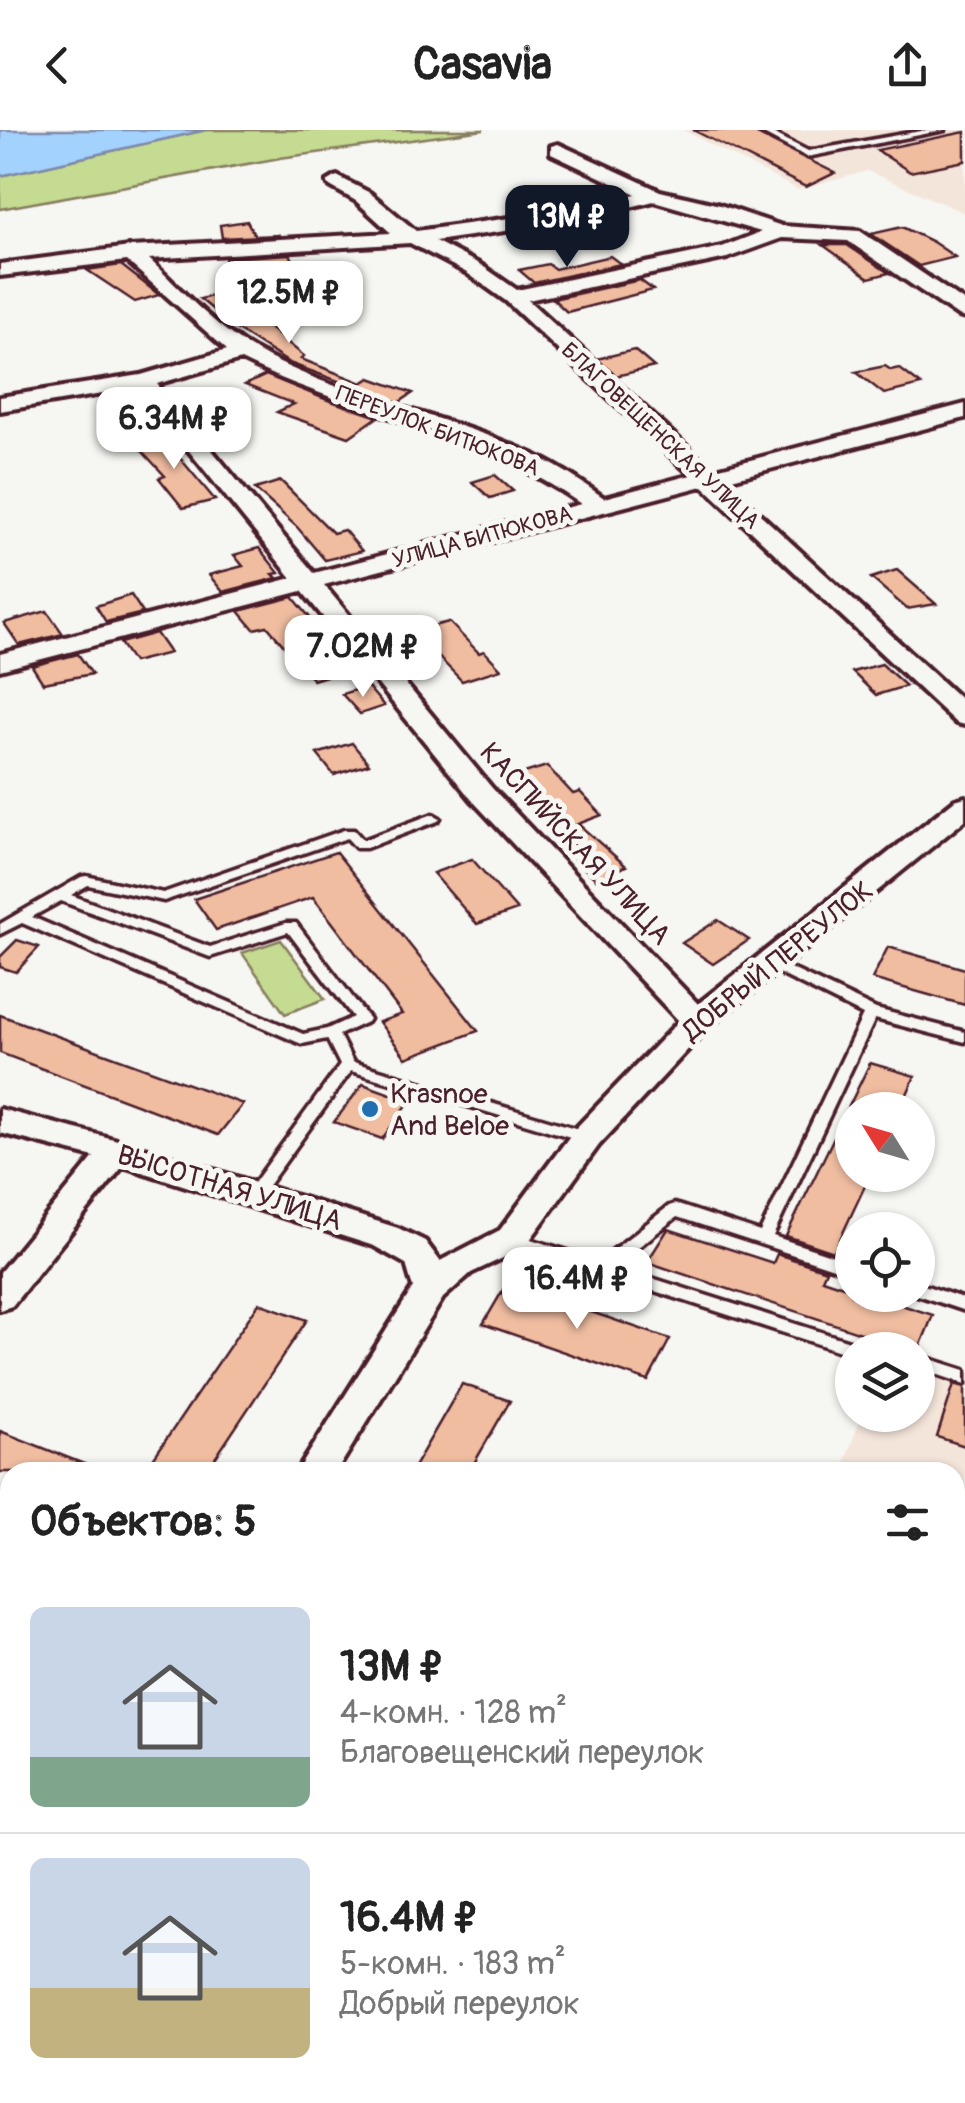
<!DOCTYPE html>
<html lang="ru">
<head>
<meta charset="utf-8">
<style>
  body { margin:0; font-family:Pangolin,sans-serif; background:#f6f6f6; color:#222; height:100vh; display:flex; flex-direction:column; font-size:38px; white-space:nowrap }
  * { box-sizing:border-box; margin:0 }
  p { font-size:32px; color:#767676 }
  .icon { flex:none; width:55px; height:55px; fill:none; stroke:currentColor; stroke-width:2; stroke-linecap:round; stroke-linejoin:round }
  .map { position:relative; flex:1; overflow:hidden }
  .side { position:absolute; left:0px; top:1332px; width:965px; height:642px; display:flex; flex-direction:column; background:#fff; border-radius:30px 30px 0 0; box-shadow:0 2px 8px #0004 }
  .side>* { flex:none }
  .needle { width:65px; rotate:307deg }
  .buttons { position:absolute; left:835px; top:962px; display:grid; gap:20px }
  .buttons a { display:grid; place-items:center; width:100px; height:100px; border-radius:50%; background:#fff; box-shadow:0 2px 8px #0004; font-size:50px }
  .price { position:absolute; translate:-50% -85px; padding:0 22px; border-radius:20px; background:#fff; color:#222; font-size:32px; line-height:65px; filter:drop-shadow(0 2px 5px #0008) }
  .price::after { content:''; position:absolute; left:50%; top:60px; width:30px; height:22px; margin-left:-15px; background:inherit; clip-path:polygon(0 0,100% 0,50% 100%) }
  .price.current { background:#111827; color:#fff }
  ul { padding:0; list-style:none }
  li { display:flex; align-items:center; gap:30px; height:250px; padding:0 30px }
  li+li { border-top:2px solid #e0e0e0 }
  li span { display:grid; place-items:center; flex:none; width:280px; height:200px; border-radius:15px; color:#555 }
  li>.icon { margin-inline-start:auto }
  span .icon { width:120px; height:120px; fill:#fffc; stroke-width:1 }
  li b { font-size:42px }
  h2 { display:flex; justify-content:space-between; align-items:center; height:120px; padding:0 30px; font-size:42px }
  header { display:flex; justify-content:space-between; align-items:center; height:130px; padding:0 30px; background:#fff; font-size:45px; font-weight:700 }
  .map>svg:first-child { display:block }
</style>
</head>
<body>
<header><svg class="icon" aria-label="back" viewBox="0 0 24 24"><path d="M15 5l-7 7 7 7"/></svg>Casavia<svg class="icon" aria-label="share" viewBox="0 0 24 24"><path d="M12 15V3M7 8l5-5 5 5M5 13v7h14v-7"/></svg></header>
<div class="map">
<svg width="965" height="1973" viewBox="0 0 965 1973">
  <rect width="100%" height="100%" fill="#f6f6f2"/>
  <filter id="ink" filterUnits="userSpaceOnUse"><feTurbulence type="fractalNoise" baseFrequency=".01" numOctaves="2"/><feDisplacementMap in="SourceGraphic" scale="20" xChannelSelector="R" yChannelSelector="G"/><feConvolveMatrix kernelMatrix="1 2 1 2 8 2 1 2 1" color-interpolation-filters="sRGB"/></filter>
  <g filter="url(#ink)">
    <g fill="#f4e5da">
      <polygon points="683,0 965,0 965,83 867,41 798,60"/>
      <polygon points="918,1240 965,1256 965,1548 955,1544 955,1342 841,1342 862,1285 918,1285"/>
    </g>
    <g fill="#c4db91" stroke="#877d5e" stroke-width="2.5">
      <polygon points="206,0 484,0 280,28 0,79 0,46"/>
      <polygon points="281,810 325,869 285,884 242,823"/>
      <polygon points="621,1965 743,1965 761,1973 617,1973"/>
    </g>
    <polygon fill="#a3d2ff" stroke="#7f8aaa" stroke-width="2.5" points="0,0 206,0 0,46"/>
    <g fill="#f0bda1" stroke="#4a1f2b" stroke-width="2.5">
      <polygon points="693,0 749,0 835,43 806,57"/>
      <polygon points="965,2 965,31 910,42 877,20"/>
      <polygon points="247,91 255,106 280,105 222,108 220,95"/>
      <polygon points="902,97 933,112 955,127 919,136 871,104"/>
      <polygon points="823,115 847,115 889,143 869,148"/>
      <polygon points="290,124 301,146 230,155 225,128"/>
      <polygon points="610,126 621,134 534,153 519,140 548,134 555,139"/>
      <polygon points="121,135 158,164 159,165 135,172 87,140"/>
      <polygon points="640,150 653,160 567,182 553,169"/>
      <polygon points="226,162 304,226 301,229 362,253 370,248 413,263 398,273 289,233 239,201 200,169"/>
      <polygon points="634,220 654,237 616,246 597,229"/>
      <polygon points="885,236 891,240 899,238 921,255 884,264 856,242"/>
      <polygon points="266,245 325,269 378,287 349,307 277,282 294,274 245,255"/>
      <polygon points="159,303 215,370 183,378 159,348 165,346 132,310"/>
      <polygon points="495,345 513,361 490,368 472,352"/>
      <polygon points="281,351 333,403 344,400 362,421 325,430 297,397 255,359"/>
      <polygon points="259,418 279,443 273,444 277,448 223,462 209,445 243,436 234,425"/>
      <polygon points="897,440 936,474 907,479 871,448"/>
      <polygon points="131,465 143,483 106,492 96,476"/>
      <polygon points="293,467 311,489 303,491 346,540 313,550 267,496 254,499 239,481"/>
      <polygon points="47,481 63,504 19,515 4,493"/>
      <polygon points="449,492 479,523 484,521 501,539 462,551 413,501"/>
      <polygon points="156,503 170,523 133,532 120,513"/>
      <polygon points="78,524 92,544 43,553 32,536"/>
      <polygon points="882,534 887,539 906,556 876,565 852,542"/>
      <polygon points="367,556 384,576 360,584 342,564"/>
      <polygon points="352,613 369,634 334,645 317,624"/>
      <polygon points="547,636 573,664 580,662 602,685 578,694 626,736 596,749 575,730 583,726 511,647"/>
      <polygon points="336,722 478,901 406,928 379,892 402,884 313,767 216,800 194,769"/>
      <polygon points="472,729 517,780 477,794 433,743"/>
      <polygon points="718,790 749,810 713,834 682,813"/>
      <polygon points="17,810 39,817 16,842 0,837 0,827"/>
      <polygon points="888,817 965,839 965,875 872,849"/>
      <polygon points="0,885 243,974 218,1005 0,923"/>
      <polygon points="870,933 915,946 900,980 852,980 852,1045 870,1045 834,1122 786,1106"/>
      <polygon points="363,954 410,971 382,1009 334,992"/>
      <polygon points="668,1099 773,1133 777,1124 826,1140 822,1149 852,1159 852,1165 870,1165 933,1185 918,1222 647,1132"/>
      <polygon points="507,1153 670,1209 648,1251 483,1194"/>
      <polygon points="259,1173 307,1190 206,1342 144,1342"/>
      <polygon points="462,1254 510,1271 469,1342 411,1342"/>
      <polygon points="954,1254 965,1257 965,1316 937,1307"/>
      <polygon points="0,1301 102,1341 101,1342 0,1342"/>
    </g>
    <g fill="none" stroke-linecap="round" stroke-linejoin="round">
      <defs>
        <g id="service">
          <polygon points="756,0 767,0 808,21 927,0 945,0 807,27"/>
          <path d="M433,684L440,688L438,691L366,718H356L347,708L164,771L88,755L71,765L210,817L286,793H296L369,889L367,892L339,905L353,932L592,1003L595,1007L592,1011L587,1012L351,941L259,1068H249L246,1064L249,1060L340,935L327,909L302,914L297,912L22,793L0,804V794L81,747L86,746L163,763L344,700H354L363,710ZM61,771L210,827L288,802L353,887L327,899L303,904L32,787Z"/>
          <polygon points="771,829 876,879 965,902 965,912 875,889 773,1106 852,1132 852,1144 677,1087 614,1136 862,1215 864,1220 852,1220 852,1225 506,1113 504,1109 506,1105 512,1103 599,1131 669,1076 675,1074 760,1102 863,885 766,837 764,834 766,831"/>
          <polygon points="918,1153 965,1169 965,1181 917,1165"/>
          <polygon points="918,1225 965,1240 965,1254 918,1238"/>
          <polygon points="955,1461 965,1464 965,1480 955,1477"/>
          <polygon points="955,1695 965,1699 965,1717 955,1713"/>
          <polygon points="812,1965 834,1965 833,1973 811,1973"/>
        </g>
        <g id="minor">
          <path d="M558,14L660,61L720,75L782,96L860,101L965,172V188L958,186L848,111L782,108L727,128L528,170L712,340L965,274V288L724,351L965,573V595L956,593L703,356L324,455L492,658L698,874L955,670L965,667V690L708,898L599,1015L524,1118L471,1143L443,1168L336,1342H297L413,1158L406,1134L374,1116L123,1036L12,1176L0,1180V1142L94,1027L0,1003V979L129,1013L398,1098L425,1111L440,1131L500,1100L575,999L679,891L472,670L302,461L0,540V524L292,448L138,258L0,281V267L141,245L227,220L127,131L0,146V134L130,117L391,103L356,71L330,56L327,52L337,46L370,63L416,101L574,79L636,64L551,24V16ZM654,71L761,102L722,117L517,160L481,135L435,111L574,91ZM410,113L467,143L506,171L691,345L604,368C579,350 554,333 525,321C437,281 338,268 253,219C214,196 181,160 149,129ZM241,230C352,285 479,301 581,374L314,443L157,254Z"/>
          <polygon points="10,1814 10,1870 0,1874 0,1818"/>
        </g>
      </defs>
      <use href="#service" stroke="#4a1f2b" stroke-width="7"/>
      <use href="#minor" stroke="#4a1f2b" stroke-width="8"/>
      <use href="#service" fill="#f6f6f2" fill-rule="evenodd"/>
      <use href="#minor" fill="#f6f6f2" fill-rule="evenodd"/>
    </g>
  </g>
  <circle fill="#1f6fb2" stroke="#f6f6f2" stroke-width="4" cx="370" cy="979" r="10"/>
  <g text-anchor="middle" stroke-width="10" stroke-linejoin="round" paint-order="stroke">
    <g font-size="22" fill="#4a1f2b" stroke="#f6f6f2">
      <text transform="translate(438 300) rotate(21)" y="8">ПЕРЕУЛОК БИТЮКОВА</text>
      <text transform="translate(661 305) rotate(43)" y="8">БЛАГОВЕЩЕНСКАЯ УЛИЦА</text>
      <text transform="translate(482 406) rotate(-15)" y="8">УЛИЦА БИТЮКОВА</text>
    </g>
    <g font-size="28" fill="#4a1f2b" stroke="#f6f6f2">
      <text transform="translate(576 713) rotate(47)" y="10">КАСПИЙСКАЯ УЛИЦА</text>
      <text transform="translate(777 830) rotate(-39)" y="10">ДОБРЫЙ ПЕРЕУЛОК</text>
      <text transform="translate(230 1057) rotate(17)" y="10">ВЫСОТНАЯ УЛИЦА</text>
    </g>
    <g font-size="28" fill="#4a1f2b" stroke="#f6f6f2" text-anchor="start">
      <text x="390" y="973">Krasnoe<tspan x="390" dy="32">And Beloe</tspan></text>
    </g>
  </g>
</svg>
<div class="buttons">
<a><svg class="needle" viewBox="-14 -14 28 28"><path d="M0-13l5 13h-10z" fill="#e53935"/><path d="M0 13l5-13h-10z" fill="#767676"/></svg></a>
<a><svg class="icon" aria-label="locate" viewBox="0 0 24 24"><circle cx="12" cy="12" r="6"/><path d="M12 2v4M12 18v4M2 12h4M18 12h4"/></svg></a>
<a><svg class="icon" aria-label="layers" viewBox="0 0 24 24"><path d="M12 4l9 5-9 5-9-5zM3 14l9 5 9-5"/></svg></a>
</div>
<b class="price current" style="left:567px;top:140px">13M ₽</b>
<b class="price" style="left:289px;top:216px">12.5M ₽</b>
<b class="price" style="left:174px;top:342px">6.34M ₽</b>
<b class="price" style="left:363px;top:570px">7.02M ₽</b>
<b class="price" style="left:577px;top:1202px">16.4M ₽</b>
<section class="side">
<h2>Объектов: 5<svg class="icon" aria-label="filters" viewBox="0 0 24 24"><path d="M4 7h16M4 17h16"/><circle cx="9" cy="7" r="2"/><circle cx="15" cy="17" r="2"/></svg></h2>
<ul>
<li><span style="background:linear-gradient(#c9d6e8 75%,#7fa58c 0)"><svg class="icon" aria-label="home" viewBox="0 0 24 24"><path d="M3 11l9-7 9 7M6 9v11h12V9"/></svg></span><div><b>13M ₽</b><p>4-комн. · 128 m²</p><p>Благовещенский переулок</p></div></li>
<li><span style="background:linear-gradient(#c9d6e8 65%,#c2b280 0)"><svg class="icon" aria-label="home" viewBox="0 0 24 24"><path d="M3 11l9-7 9 7M6 9v11h12V9"/></svg></span><div><b>16.4M ₽</b><p>5-комн. · 183 m²</p><p>Добрый переулок</p></div></li>
</ul>
</section>
</div>
</body>
</html>
